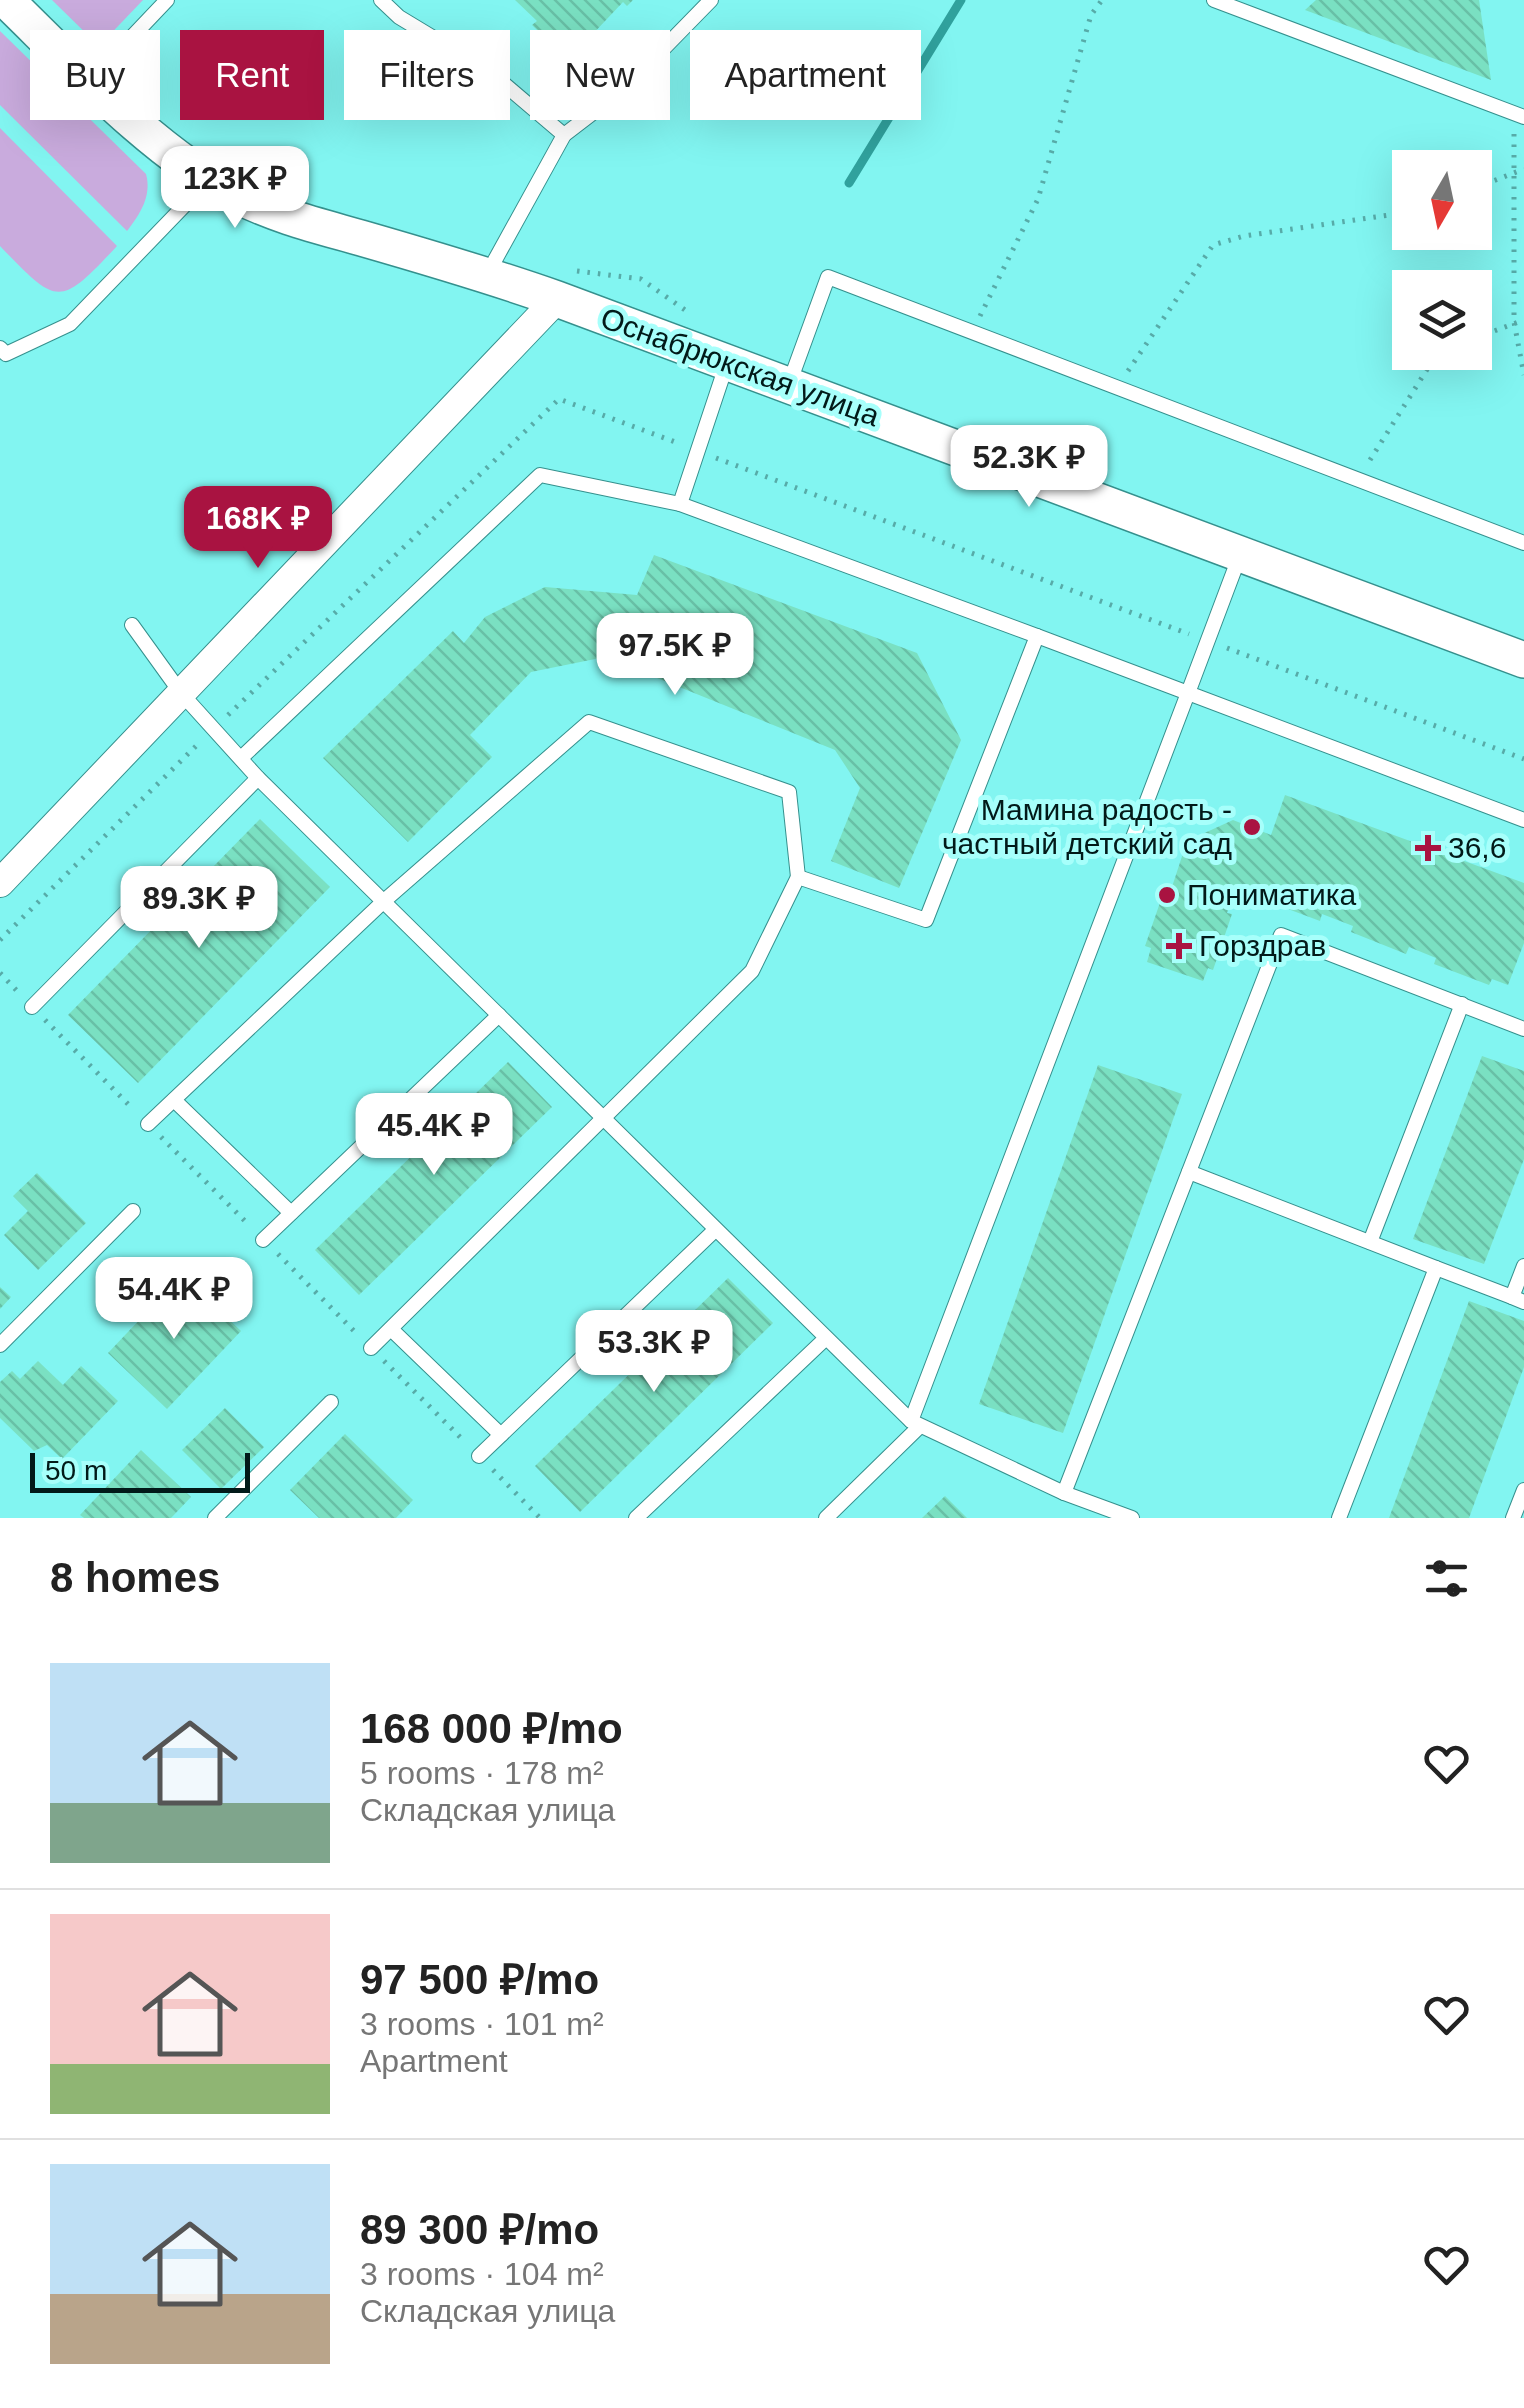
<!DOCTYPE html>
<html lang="en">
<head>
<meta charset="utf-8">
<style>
  body { margin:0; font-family:Arial,sans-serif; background:#f6f6f6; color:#222; height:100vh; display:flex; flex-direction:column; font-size:38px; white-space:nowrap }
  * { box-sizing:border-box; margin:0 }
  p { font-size:32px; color:#767676 }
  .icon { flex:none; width:55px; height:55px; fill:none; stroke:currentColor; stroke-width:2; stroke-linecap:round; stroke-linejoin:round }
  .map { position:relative; height:1518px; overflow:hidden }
  .sheet { display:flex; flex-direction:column; background:#fff; flex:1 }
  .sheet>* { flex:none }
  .top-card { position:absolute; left:30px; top:30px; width:1000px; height:90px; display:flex; gap:20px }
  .needle { width:65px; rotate:189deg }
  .tools { position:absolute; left:1392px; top:150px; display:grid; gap:20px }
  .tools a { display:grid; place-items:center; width:100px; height:100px; border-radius:0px; background:#fff; box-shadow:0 10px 40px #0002; font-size:50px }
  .scale { position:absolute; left:30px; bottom:25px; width:220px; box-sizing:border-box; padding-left:10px; border:5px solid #021a19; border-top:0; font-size:28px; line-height:35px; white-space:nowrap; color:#021a19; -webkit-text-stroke:8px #a7fffb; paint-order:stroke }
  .price { position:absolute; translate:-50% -85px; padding:0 22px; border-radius:20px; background:#fff; color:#222; font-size:32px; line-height:65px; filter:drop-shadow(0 2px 5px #0008) }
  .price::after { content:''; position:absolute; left:50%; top:60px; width:30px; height:22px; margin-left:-15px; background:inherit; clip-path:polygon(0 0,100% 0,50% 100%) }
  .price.active { background:#a91341; color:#fff }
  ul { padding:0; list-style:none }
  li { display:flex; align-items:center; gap:30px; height:250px; padding:0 50px }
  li+li { border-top:2px solid #e0e0e0 }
  li span { display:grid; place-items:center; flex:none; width:280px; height:200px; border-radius:0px; color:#555 }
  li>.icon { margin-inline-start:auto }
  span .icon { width:120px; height:120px; fill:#fffc; stroke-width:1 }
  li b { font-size:42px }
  h2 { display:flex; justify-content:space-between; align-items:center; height:120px; padding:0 50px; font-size:42px }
  .pill { padding:0 35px; border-radius:0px; background:#fff; box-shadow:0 10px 40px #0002; font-size:35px; line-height:90px }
  .pill.active { background:#a91341; color:#fff }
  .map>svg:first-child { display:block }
</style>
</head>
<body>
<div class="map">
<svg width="1524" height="1518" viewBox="0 0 1524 1518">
  <defs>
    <pattern id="building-back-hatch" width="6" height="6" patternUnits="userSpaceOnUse" patternTransform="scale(2.5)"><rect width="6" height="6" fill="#7ae0c2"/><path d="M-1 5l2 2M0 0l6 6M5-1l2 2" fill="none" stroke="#68c0a6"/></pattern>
  </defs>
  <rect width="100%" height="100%" fill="#82f5f1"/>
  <g fill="#c9abdd">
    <polygon points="52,0 143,0 99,46"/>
    <path d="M0,31L146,174C152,196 140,214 127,231L0,105Z"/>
    <path d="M0,128L117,246C59,308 58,306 0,246Z"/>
  </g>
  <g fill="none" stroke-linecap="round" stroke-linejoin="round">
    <polyline stroke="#30a19d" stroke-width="9" points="849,183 961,0"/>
  </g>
  <g fill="url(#building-back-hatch)">
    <polygon points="515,0 633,0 627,6 623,2 589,38 593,41 581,53 578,49 568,60 532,25 537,21"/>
    <polygon points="1316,0 1479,0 1491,80 1305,10"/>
    <polygon points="654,555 917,653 961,740 899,888 831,861 860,788 835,750 605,657 531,672 470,735 492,757 408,842 323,758 453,631 464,643 485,617 545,587 637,595"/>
    <polygon points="1285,795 1524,883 1524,943 1508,985 1492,979 1489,985 1434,964 1436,958 1409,947 1406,954 1351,932 1353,926 1322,914 1320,921 1264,900 1267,894 1251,888 1232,899 1227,913 1232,914 1213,970 1208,968 1203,981 1147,962 1151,948 1145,946 1164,891 1170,893 1187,841 1233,820 1271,835"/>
    <polygon points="260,819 330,887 138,1083 68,1015"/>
    <polygon points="1482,1056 1524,1071 1524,1159 1484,1264 1413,1239"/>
    <polygon points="508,1062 552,1107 359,1295 315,1250"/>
    <polygon points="1098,1065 1182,1094 1063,1433 979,1404"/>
    <polygon points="37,1173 86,1223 38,1270 4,1235 28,1211 13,1196"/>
    <polygon points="182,1275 241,1331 167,1409 108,1353"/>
    <polygon points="728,1278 773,1323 580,1512 535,1466"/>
    <polygon points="0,1287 11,1297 0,1309"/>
    <polygon points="1469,1301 1524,1321 1524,1367 1469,1518 1389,1518"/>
    <polygon points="38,1361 63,1385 81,1366 118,1401 62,1459 47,1445 34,1451 0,1418 0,1382 12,1371 20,1379"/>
    <polygon points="225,1408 264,1447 221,1489 182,1450"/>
    <polygon points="345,1434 413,1500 396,1518 319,1518 290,1490"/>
    <polygon points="141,1450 191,1497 171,1518 84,1518 80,1515"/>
    <polygon points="945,1496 967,1518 922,1518"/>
  </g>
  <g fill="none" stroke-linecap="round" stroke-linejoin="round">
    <defs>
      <g id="service">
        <polyline points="381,0 399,17 490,72 564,135"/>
        <polyline points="1214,0 1524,117"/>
        <polyline points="90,81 167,0"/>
        <polyline points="491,275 495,260 564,135 624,89 711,0"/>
        <polyline points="0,348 6,354 70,324 209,180"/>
        <polyline points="789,384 828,277 1524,543"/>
        <polyline points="132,625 181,693 258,778 911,1421 1064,1493 1132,1518"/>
        <polyline points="1037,636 1188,693 1240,555"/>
        <polyline points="241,758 540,475 680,504"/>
        <polyline points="32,1007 258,778"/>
        <polyline points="174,1100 291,1213"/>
        <polyline points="148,1124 384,901 589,722 789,792 798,877"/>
        <polyline points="1189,1172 1436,1268"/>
        <polyline points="263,1240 499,1015"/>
        <polyline points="1370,1242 1462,1004"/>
        <polyline points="1524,1266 1512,1297 1524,1302"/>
        <polyline points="391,1329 501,1435"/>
        <polyline points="0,1345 133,1211"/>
        <polyline points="371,1348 752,971 798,877 926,920 1037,636 680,504 727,363"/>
        <polyline points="911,1421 1188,693 1524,820"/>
        <polyline points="479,1456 715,1230"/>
        <polyline points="1064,1493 1281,935 1524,1029"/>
        <polyline points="215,1518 331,1402"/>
        <polyline points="636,1518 825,1339"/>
        <polyline points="826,1518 919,1427"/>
        <polyline points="1339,1518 1436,1268 1512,1297"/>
        <polyline points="1513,1518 1524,1490"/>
      </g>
      <polyline id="minor" points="0,883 557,299"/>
      <path id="tertiary" d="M6,0C72,64 156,155 238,196C277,216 319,226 361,238C427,257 492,276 557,299L1524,660"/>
    </defs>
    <use href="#service" stroke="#35908d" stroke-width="16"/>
    <use href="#minor" stroke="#35908d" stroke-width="30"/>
    <use href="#tertiary" stroke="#35908d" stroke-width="38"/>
    <g stroke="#57aba8" stroke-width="5" stroke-dasharray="2.5 8" stroke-linecap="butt">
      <polyline points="1514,134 1514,322 1524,375"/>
      <polyline points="1475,188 1524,169"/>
      <polyline points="577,271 641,279 685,310"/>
      <polyline points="980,316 1038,199 1091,15 1102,0"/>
      <polyline points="1475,338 1524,320"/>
      <polyline points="1128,371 1213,245 1244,236 1410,212"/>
      <polyline points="716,458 1189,634"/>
      <polyline points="1370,460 1438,352"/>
      <polyline points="1227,648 1524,759"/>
      <polyline points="228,715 559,399 678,443"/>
      <polyline points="0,940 199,743"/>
      <polyline points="0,973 20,994"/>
      <polyline points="45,1020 132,1108"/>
      <polyline points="161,1137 249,1225"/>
      <polyline points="278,1254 358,1335"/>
      <polyline points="384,1361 464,1441"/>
      <polyline points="493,1470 540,1518"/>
    </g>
    <use href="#service" stroke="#fff" stroke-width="14"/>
    <use href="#minor" stroke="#fff" stroke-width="28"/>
    <use href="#tertiary" stroke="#fff" stroke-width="35"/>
  </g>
  <g fill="#a91341" stroke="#a7fffb" stroke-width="4">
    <circle cx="1252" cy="827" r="10"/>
    <path d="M1423 833h10v10h10v10h-10v10h-10v-10h-10v-10h10z"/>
    <circle cx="1167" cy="895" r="10"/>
    <path d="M1174 931h10v10h10v10h-10v10h-10v-10h-10v-10h10z"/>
  </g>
  <g text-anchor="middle" stroke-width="10" stroke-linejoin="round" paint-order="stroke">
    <g font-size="30" fill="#021a19" stroke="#a7fffb">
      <text transform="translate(740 367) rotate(20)" y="10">Оснабрюкская улица</text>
    </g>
    <g font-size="30" fill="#021a19" stroke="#a7fffb" text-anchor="start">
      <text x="1232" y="820" text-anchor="end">Мамина радость -<tspan x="1232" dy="34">частный детский сад</tspan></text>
      <text x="1448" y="858">36,6</text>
      <text x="1187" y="905">Пониматика</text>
      <text x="1199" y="956">Горздрав</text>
    </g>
  </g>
</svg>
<div class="tools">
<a><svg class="needle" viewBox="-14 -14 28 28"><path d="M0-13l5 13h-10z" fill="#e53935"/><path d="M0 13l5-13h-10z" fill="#767676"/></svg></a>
<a><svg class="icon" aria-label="layers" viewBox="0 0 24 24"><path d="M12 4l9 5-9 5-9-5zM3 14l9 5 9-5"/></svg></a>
</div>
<div class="scale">50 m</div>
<b class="price" style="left:235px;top:231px">123K ₽</b>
<b class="price" style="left:1029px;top:510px">52.3K ₽</b>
<b class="price active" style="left:258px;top:571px">168K ₽</b>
<b class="price" style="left:675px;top:698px">97.5K ₽</b>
<b class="price" style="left:199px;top:951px">89.3K ₽</b>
<b class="price" style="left:434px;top:1178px">45.4K ₽</b>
<b class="price" style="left:174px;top:1342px">54.4K ₽</b>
<b class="price" style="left:654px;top:1395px">53.3K ₽</b>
<div class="top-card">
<a class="pill">Buy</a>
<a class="pill active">Rent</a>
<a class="pill">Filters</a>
<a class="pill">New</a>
<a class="pill">Apartment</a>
</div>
</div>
<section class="sheet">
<h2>8 homes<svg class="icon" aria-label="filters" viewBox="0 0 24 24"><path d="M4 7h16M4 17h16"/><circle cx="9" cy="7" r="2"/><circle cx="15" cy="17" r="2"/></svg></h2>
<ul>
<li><span style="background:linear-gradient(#bfe0f5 70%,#7fa58c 0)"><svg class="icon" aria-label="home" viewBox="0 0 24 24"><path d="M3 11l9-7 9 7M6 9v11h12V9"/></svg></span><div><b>168 000 ₽/mo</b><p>5 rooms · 178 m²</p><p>Складская улица</p></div><svg class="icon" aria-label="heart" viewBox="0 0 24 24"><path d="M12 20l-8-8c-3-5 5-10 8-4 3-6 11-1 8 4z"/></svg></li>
<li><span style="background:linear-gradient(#f6c9c9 75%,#8fb573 0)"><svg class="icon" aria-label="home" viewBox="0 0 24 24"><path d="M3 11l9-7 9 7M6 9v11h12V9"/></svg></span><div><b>97 500 ₽/mo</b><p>3 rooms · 101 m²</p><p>Apartment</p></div><svg class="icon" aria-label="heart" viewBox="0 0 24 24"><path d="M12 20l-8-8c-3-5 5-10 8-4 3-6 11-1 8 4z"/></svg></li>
<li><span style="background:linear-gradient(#bfe0f5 65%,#b9a48a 0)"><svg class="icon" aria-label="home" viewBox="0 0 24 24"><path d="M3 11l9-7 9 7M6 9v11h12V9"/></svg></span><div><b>89 300 ₽/mo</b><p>3 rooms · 104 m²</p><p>Складская улица</p></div><svg class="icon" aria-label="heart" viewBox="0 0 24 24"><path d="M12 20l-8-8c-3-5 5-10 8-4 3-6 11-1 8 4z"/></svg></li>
</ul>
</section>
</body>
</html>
